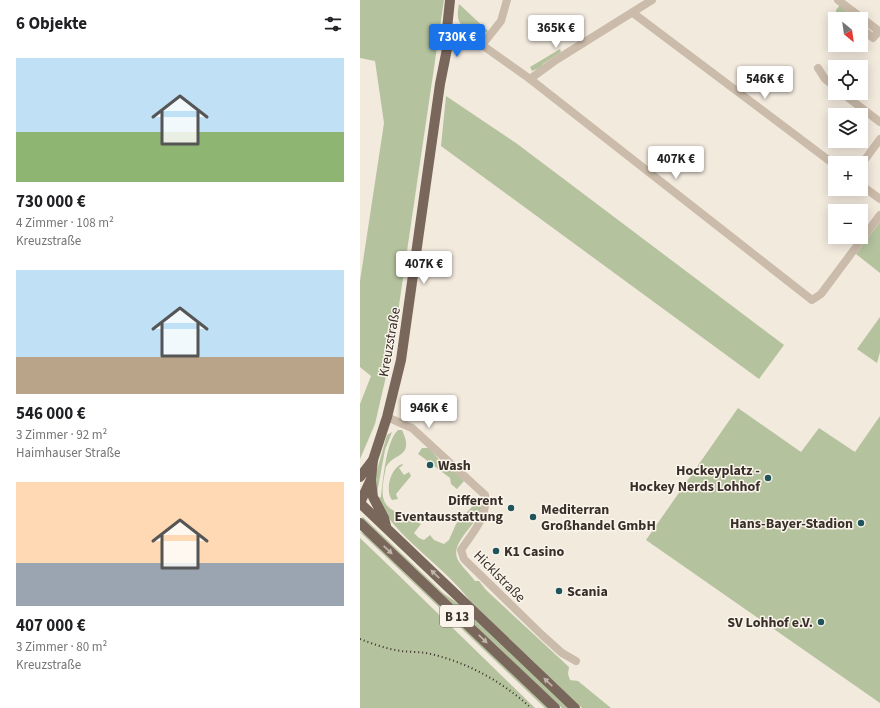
<!DOCTYPE html>
<html lang="de">
<head>
<meta charset="utf-8">
<style>
  body { margin:0; font-family:"Source Sans 3",sans-serif; background:#f2f2f2; color:#202124; height:100vh; display:flex; flex-direction:column; font-size:15px; white-space:nowrap }
  * { box-sizing:border-box; margin:0 }
  p { font-size:13px; color:#757577 }
  .icon { flex:none; width:22px; height:22px; fill:none; stroke:currentColor; stroke-width:2; stroke-linecap:round; stroke-linejoin:round }
  .map { position:relative; flex:1; overflow:hidden }
  .panel { display:flex; flex-direction:column; background:#fff; width:360px }
  .panel>* { flex:none }
  .needle { width:26px; rotate:151deg }
  .controls { position:absolute; left:468px; top:12px; display:grid; gap:8px }
  .controls a { display:grid; place-items:center; width:40px; height:40px; border-radius:0px; background:#fff; box-shadow:0 2px 10px #0003; font-size:20px }
  .price { position:absolute; translate:-50% -34px; padding:0 9px; border-radius:4px; background:#fff; color:#222; font-size:13px; line-height:26px; filter:drop-shadow(0 1px 2px #0008) }
  .price::after { content:''; position:absolute; left:50%; top:24px; width:12px; height:9px; margin-left:-6px; background:inherit; clip-path:polygon(0 0,100% 0,50% 100%) }
  .price.selected { background:#1a73e8; color:#fff }
  ul { padding:0; list-style:none }
  li { display:grid; align-content:center; gap:8px; height:212px; padding:0 16px }
  li span { display:grid; place-items:center; height:124px; border-radius:0px; color:#555 }
  li>.icon { margin-inline-start:auto }
  span .icon { width:72px; height:72px; fill:#fffc; stroke-width:1 }
  li b { font-size:17px }
  h2 { display:flex; justify-content:space-between; align-items:center; height:48px; padding:0 16px; font-size:17px }
  main { display:flex; flex:1; min-height:0 }
  .map>svg:first-child { display:block }
</style>
</head>
<body>
<main>
<section class="panel">
<h2>6 Objekte<svg class="icon" aria-label="filters" viewBox="0 0 24 24"><path d="M4 7h16M4 17h16"/><circle cx="9" cy="7" r="2"/><circle cx="15" cy="17" r="2"/></svg></h2>
<ul>
<li><span style="background:linear-gradient(#bfe0f5 60%,#8fb573 0)"><svg class="icon" aria-label="home" viewBox="0 0 24 24"><path d="M3 11l9-7 9 7M6 9v11h12V9"/></svg></span><div><b>730 000 €</b><p>4 Zimmer · 108 m²</p><p>Kreuzstraße</p></div></li>
<li><span style="background:linear-gradient(#bfe0f5 70%,#b9a48a 0)"><svg class="icon" aria-label="home" viewBox="0 0 24 24"><path d="M3 11l9-7 9 7M6 9v11h12V9"/></svg></span><div><b>546 000 €</b><p>3 Zimmer · 92 m²</p><p>Haimhauser Straße</p></div></li>
<li><span style="background:linear-gradient(#ffd9b3 65%,#9aa5b1 0)"><svg class="icon" aria-label="home" viewBox="0 0 24 24"><path d="M3 11l9-7 9 7M6 9v11h12V9"/></svg></span><div><b>407 000 €</b><p>3 Zimmer · 80 m²</p><p>Kreuzstraße</p></div></li>
</ul>
</section>
<div class="map">
<svg width="520" height="708" viewBox="0 0 520 708">
  <rect width="100%" height="100%" fill="#f3eade"/>
  <g fill="#b4c29e">
    <polygon points="0,0 84,0 33,346 15,424 0,459 0,404 11,376 0,367 0,281 24,123 15,61 0,58"/>
    <path d="M99,4L128,31L122,35L119,34C101,26 95,25 99,4Z"/>
    <polygon points="480,5 488,13 485,19 476,13 476,10"/>
    <polygon points="200,49 201,52 183,64 181,67 172,71 170,67"/>
    <polygon points="86,96 156,143 424,345 399,379 81,146"/>
    <polygon points="520,222 520,273 496,254"/>
    <polygon points="520,317 520,352 517,363 497,349"/>
    <polygon points="378,408 441,452 459,428 495,452 520,416 520,703 286,540"/>
    <path d="M38,430H42C55,458 34,452 26,467C17,510 25,506 61,524L54,533L59,538L64,540L70,535L74,540L84,544L89,540L96,524L121,497C130,519 87,539 98,560C102,567 110,574 115,581H119L126,590L209,667L208,674L210,680L218,681L251,708H222L110,601C83,564 37,540 16,498L21,497C23,480 26,441 38,430Z"/>
    <polygon points="32,432 25,450 17,493 15,477 27,435"/>
    <polygon points="62,448 69,448 83,464 87,464 104,481 97,489 91,484 90,478 61,456 58,454"/>
    <path d="M42,464L43,465L39,468L44,475L49,472L51,476L36,494L38,499L32,500C25,490 30,469 42,464Z"/>
    <polygon points="3,517 83,593 103,607 209,708 202,708 2,518"/>
    <polygon points="0,532 5,534 190,708 185,708"/>
    <polygon points="0,538 24,561 175,708 0,708"/>
  </g>
  <g fill="none" stroke-linecap="round" stroke-linejoin="round">
    <g stroke="#cbbbaa" stroke-width="8">
      <polyline points="478,0 519,31 513,38 501,28"/>
      <polyline points="273,13 475,165"/>
      <polyline points="87,29 108,35 170,79 452,300 461,294 520,215"/>
      <polyline points="122,45 141,21 147,0"/>
      <polyline points="458,68 465,79 475,87"/>
      <polyline points="170,79 196,60 292,0"/>
      <polyline points="482,93 520,122"/>
      <polyline points="501,165 520,139"/>
      <polyline points="501,185 520,199"/>
      <path d="M27,417L52,428L125,495C128,517 113,532 101,550L104,559L182,635L202,653L216,661"/>
    </g>
    <g stroke="#7a675b" stroke-width="10">
      <polyline points="0,477 13,460"/>
      <polyline points="11,481 13,497 24,518 26,526"/>
      <polyline points="0,503 11,479 13,460 27,417 41,360 80,84 87,49 87,29 90,0"/>
      <polyline points="0,503 215,708"/>
      <polyline points="0,523 195,708"/>
    </g>
    <path stroke="#392f2a" stroke-width="2" stroke-dasharray="1 3" stroke-linecap="butt" d="M0,639C13,644 27,649 41,651C49,652 58,652 66,653C105,661 142,681 171,708"/>
  </g>
  <defs><path id="oneway-solid" d="M-6-.8H1V-3.2L6.5 0L1 3.2V.8H-6Z"/></defs>
  <g fill="#c0b5aa">
    <use href="#oneway-solid" transform="translate(28 550) rotate(43)"/>
    <use href="#oneway-solid" transform="translate(75 574) rotate(-136)"/>
    <use href="#oneway-solid" transform="translate(123 639) rotate(43)"/>
    <use href="#oneway-solid" transform="translate(188 682) rotate(-136)"/>
  </g>
  <g fill="#1f545b" stroke="#faf4eb" stroke-width="1.5">
    <circle cx="70" cy="465" r="4"/>
    <circle cx="408" cy="478" r="4"/>
    <circle cx="151" cy="508" r="4"/>
    <circle cx="173" cy="517" r="4"/>
    <circle cx="501" cy="523" r="4"/>
    <circle cx="136" cy="551" r="4"/>
    <circle cx="199" cy="591" r="4"/>
    <circle cx="461" cy="622" r="4"/>
  </g>
  <g text-anchor="middle" stroke-width="3" stroke-linejoin="round" paint-order="stroke">
    <rect fill="#faf4eb" stroke="#736a64" stroke-width="1" x="80" y="605" width="34" height="22" rx="3"/>
    <g font-size="13" font-weight="bold" fill="#392f2a">
      <text x="97" y="621">B 13</text>
    </g>
    <g font-size="14" fill="#392f2a" stroke="#faf4eb">
      <text transform="translate(29 342) rotate(-80)" y="5">Kreuzstraße</text>
      <text transform="translate(140 576) rotate(45)" y="5">Hicklstraße</text>
    </g>
    <g font-size="14" font-weight="bold" fill="#392f2a" stroke="#faf4eb" text-anchor="start">
      <text x="78" y="470">Wash</text>
      <text x="400" y="475" text-anchor="end">Hockeyplatz -<tspan x="400" dy="16">Hockey Nerds Lohhof</tspan></text>
      <text x="143" y="505" text-anchor="end">Different<tspan x="143" dy="16">Eventausstattung</tspan></text>
      <text x="181" y="514">Mediterran<tspan x="181" dy="16">Großhandel GmbH</tspan></text>
      <text x="493" y="528" text-anchor="end">Hans-Bayer-Stadion</text>
      <text x="144" y="556">K1 Casino</text>
      <text x="207" y="596">Scania</text>
      <text x="453" y="627" text-anchor="end">SV Lohhof e.V.</text>
    </g>
  </g>
</svg>
<div class="controls">
<a><svg class="needle" viewBox="-14 -14 28 28"><path d="M0-13l5 13h-10z" fill="#e53935"/><path d="M0 13l5-13h-10z" fill="#757577"/></svg></a>
<a><svg class="icon" aria-label="locate" viewBox="0 0 24 24"><circle cx="12" cy="12" r="6"/><path d="M12 2v4M12 18v4M2 12h4M18 12h4"/></svg></a>
<a><svg class="icon" aria-label="layers" viewBox="0 0 24 24"><path d="M12 4l9 5-9 5-9-5zM3 14l9 5 9-5"/></svg></a>
<a>+</a>
<a>−</a>
</div>
<b class="price" style="left:196px;top:49px">365K €</b>
<b class="price selected" style="left:97px;top:58px">730K €</b>
<b class="price" style="left:405px;top:100px">546K €</b>
<b class="price" style="left:316px;top:180px">407K €</b>
<b class="price" style="left:64px;top:285px">407K €</b>
<b class="price" style="left:69px;top:429px">946K €</b>
</div>
</main>
</body>
</html>
